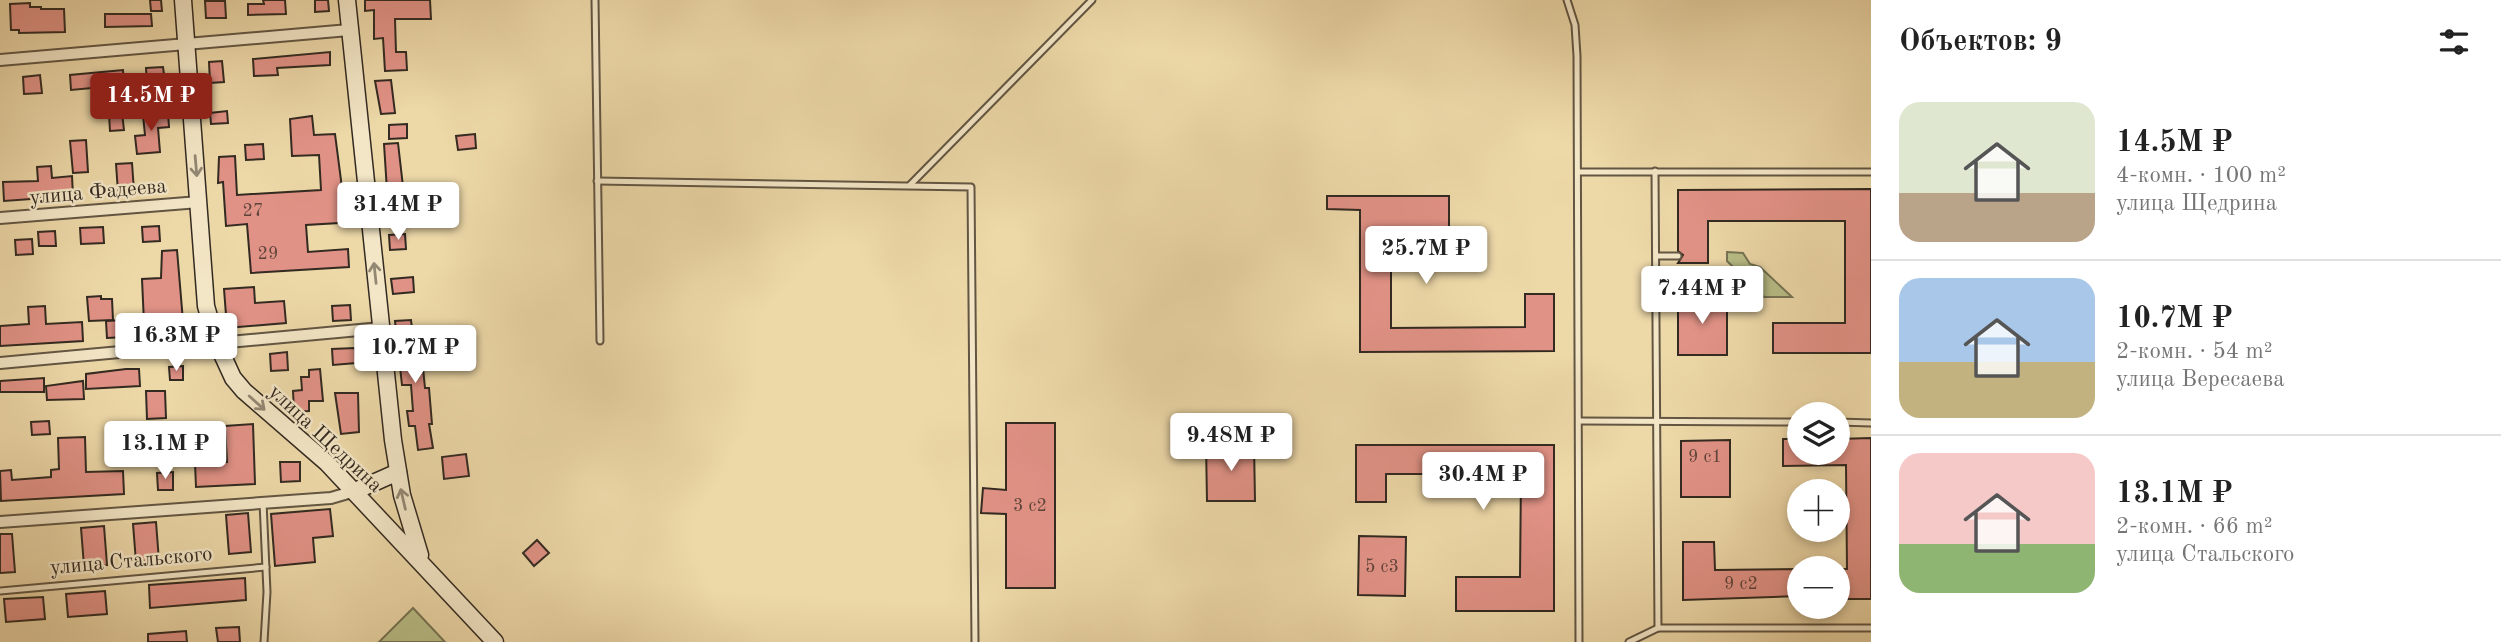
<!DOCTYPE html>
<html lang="ru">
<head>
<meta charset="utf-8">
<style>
  body { margin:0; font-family:"Old Standard TT",serif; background:#f6f6f6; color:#222; height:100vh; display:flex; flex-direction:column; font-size:26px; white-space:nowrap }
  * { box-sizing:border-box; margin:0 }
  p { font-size:23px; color:#767676 }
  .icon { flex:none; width:38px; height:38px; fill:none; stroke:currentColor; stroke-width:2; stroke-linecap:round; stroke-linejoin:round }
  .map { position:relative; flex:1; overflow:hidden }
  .details { display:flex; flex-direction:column; background:#fff; width:630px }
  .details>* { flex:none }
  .buttons { position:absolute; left:1787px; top:402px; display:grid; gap:14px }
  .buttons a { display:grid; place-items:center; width:63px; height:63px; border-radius:50%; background:#fff; box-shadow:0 4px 10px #0003; font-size:35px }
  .price { position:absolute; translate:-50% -60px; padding:0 16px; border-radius:7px; background:#fff; color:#222; font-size:23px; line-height:46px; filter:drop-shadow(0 2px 4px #0008) }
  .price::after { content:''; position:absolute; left:50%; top:42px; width:21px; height:16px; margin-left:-10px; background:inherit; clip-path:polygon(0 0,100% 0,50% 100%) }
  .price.current { background:#8f2418; color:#fff }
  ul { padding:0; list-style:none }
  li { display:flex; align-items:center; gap:21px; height:175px; padding:0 28px }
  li+li { border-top:2px solid #e0e0e0 }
  li span { display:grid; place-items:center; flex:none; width:196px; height:140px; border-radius:21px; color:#555 }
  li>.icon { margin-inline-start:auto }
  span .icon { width:84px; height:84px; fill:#fffc; stroke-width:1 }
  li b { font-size:30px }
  h2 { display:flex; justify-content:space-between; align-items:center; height:84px; padding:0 28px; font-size:30px }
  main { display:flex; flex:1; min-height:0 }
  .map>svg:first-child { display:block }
</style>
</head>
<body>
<main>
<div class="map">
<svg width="1871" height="642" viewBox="0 0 1871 642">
  <rect width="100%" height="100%" fill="#edd8a8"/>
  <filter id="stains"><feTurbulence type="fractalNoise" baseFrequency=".00286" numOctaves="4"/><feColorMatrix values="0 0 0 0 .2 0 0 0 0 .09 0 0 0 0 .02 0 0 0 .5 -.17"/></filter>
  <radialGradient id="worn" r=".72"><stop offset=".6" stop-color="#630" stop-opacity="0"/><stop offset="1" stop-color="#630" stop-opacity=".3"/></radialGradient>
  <g fill="#b9be87" stroke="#767454" stroke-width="2">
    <polygon points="1727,252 1743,253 1750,264 1760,267 1792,297 1764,297 1727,261"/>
    <polygon points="413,608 445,642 379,642"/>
  </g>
  <g fill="#e19286" stroke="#332a21" stroke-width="2">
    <polygon points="150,0 161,0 162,11 151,11"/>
    <polygon points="263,0 285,0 286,14 248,15 248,4 264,4"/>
    <polygon points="315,0 328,0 329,11 315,12"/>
    <polygon points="365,0 430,0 431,19 395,19 396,52 406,52 407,70 385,71 383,38 374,39 374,10 365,11"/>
    <polygon points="205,1 225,1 226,18 206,18"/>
    <polygon points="30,3 30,7 41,7 41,9 64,9 65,32 19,33 19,30 11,30 10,4"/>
    <polygon points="105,14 151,14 152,26 105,27"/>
    <polygon points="330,52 330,65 277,68 278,75 254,76 253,59"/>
    <polygon points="222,61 224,82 210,83 209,62"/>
    <polygon points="163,67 165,82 147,84 146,68"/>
    <polygon points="123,70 124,85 71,90 70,75"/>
    <polygon points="40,75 42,93 24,94 23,77"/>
    <polygon points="391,80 395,113 381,114 375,81"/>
    <polygon points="227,111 228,123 211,124 210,113"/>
    <polygon points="122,113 124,130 110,131 109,114"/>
    <polygon points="168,113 169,127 158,128 160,152 137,154 135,136 145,135 143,115"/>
    <polygon points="312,116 314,135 335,134 342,188 353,188 356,222 306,225 308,252 348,249 349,267 251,273 247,224 226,226 223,182 218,183 219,157 235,156 237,195 321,190 319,155 292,156 290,119"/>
    <polygon points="407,124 407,138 389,139 389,125"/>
    <polygon points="475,134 476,148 458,150 456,136"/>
    <polygon points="86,140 88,172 73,173 70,141"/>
    <polygon points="398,143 405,204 388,206 384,144"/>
    <polygon points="263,144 264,159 246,160 245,145"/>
    <polygon points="132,163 134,191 118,192 116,164"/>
    <polygon points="51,166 52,178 72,176 73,196 4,201 3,182 38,181 37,167"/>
    <polygon points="1871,189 1871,353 1773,353 1773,323 1845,323 1845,221 1708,221 1708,263 1678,263 1683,255 1678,251 1678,190"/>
    <polygon points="1327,196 1449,196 1449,228 1391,228 1391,328 1525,327 1525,294 1554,294 1554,351 1360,352 1360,210 1327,209"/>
    <polygon points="159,226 160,241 143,242 142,227"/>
    <polygon points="103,227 104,243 81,244 80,228"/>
    <polygon points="55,231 56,246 39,246 38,232"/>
    <polygon points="405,234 406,249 390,250 389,235"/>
    <polygon points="32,239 33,254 16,255 15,240"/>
    <polygon points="177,250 183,321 144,323 142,279 161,278 162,251"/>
    <polygon points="413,277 414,292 393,294 391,279"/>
    <polygon points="254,287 255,303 284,301 286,323 227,328 224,289"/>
    <polygon points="101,296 101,299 112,299 113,320 89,321 87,297"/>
    <rect x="1678" y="296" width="49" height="59"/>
    <polygon points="350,305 351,320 333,321 332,306"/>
    <polygon points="45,306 46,324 82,322 83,341 0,346 0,326 29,324 28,307"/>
    <polygon points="144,319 145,336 107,338 106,321"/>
    <polygon points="411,320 417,369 423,368 425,388 429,388 432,424 429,424 433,448 418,450 415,426 409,426 407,411 413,411 411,385 402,385 395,321"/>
    <polygon points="355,348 356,363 333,365 332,349"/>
    <polygon points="287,352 288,370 271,371 270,354"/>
    <polygon points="183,366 183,380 170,380 169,367"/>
    <polygon points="126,369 139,369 140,386 86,389 86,374"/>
    <polygon points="320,369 323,401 309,401 309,411 294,412 293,391 302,390 301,377 309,377 309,370"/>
    <polygon points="44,378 44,392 0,392 0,381"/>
    <polygon points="83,381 84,399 47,400 46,386"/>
    <polygon points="146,391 165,391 166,418 147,419"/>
    <polygon points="335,393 358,393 359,432 341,434"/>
    <polygon points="49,421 50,434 32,435 31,422"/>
    <polygon points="1006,423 1055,423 1055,588 1006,588 1006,514 981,513 983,488 1006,490"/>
    <polygon points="253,424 255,484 196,487 195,463 227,462 225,426"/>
    <polygon points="85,437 86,472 123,471 124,494 1,501 0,471 11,470 12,480 51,477 51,470 59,469 58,438"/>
    <polygon points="152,437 152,451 134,451 133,438"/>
    <polygon points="1871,438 1871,599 1842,599 1842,596 1838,596 1838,569 1847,569 1846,465 1783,466 1783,439 1799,439 1799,453 1838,453 1838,439"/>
    <polygon points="1730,440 1730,497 1681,497 1681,441"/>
    <polygon points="1206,444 1254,444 1255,501 1207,501"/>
    <polygon points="1356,445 1554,445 1554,611 1456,611 1456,577 1520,577 1521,474 1386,474 1386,502 1356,502"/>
    <polygon points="466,454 469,476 444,479 442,457"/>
    <polygon points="280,462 300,462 300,481 281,482"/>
    <polygon points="173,472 173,490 158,490 157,473"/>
    <polygon points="330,509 333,536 313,538 315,562 275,566 271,514"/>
    <polygon points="248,513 251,552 229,554 226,515"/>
    <polygon points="156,522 159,561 136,562 133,524"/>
    <polygon points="104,526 107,565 84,566 81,528"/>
    <polygon points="0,534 12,534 15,572 0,573"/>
    <polygon points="1359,536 1406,537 1405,596 1358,595"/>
    <polygon points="537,540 549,553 534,566 523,553"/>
    <polygon points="1683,542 1714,542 1715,570 1799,569 1799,596 1683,600"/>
    <polygon points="245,578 246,600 150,608 149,585"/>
    <polygon points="105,591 107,614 68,617 66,594"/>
    <polygon points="43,597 45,619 6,622 4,599"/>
    <polygon points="239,627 240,642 218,642 216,628"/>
    <polygon points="186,631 187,642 148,642 148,634"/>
  </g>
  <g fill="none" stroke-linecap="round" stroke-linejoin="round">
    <defs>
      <g id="lane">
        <polyline points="595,0 600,341"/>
        <polyline points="1567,0 1575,25 1577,56 1579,642"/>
        <polyline points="1655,171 1658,628"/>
        <polyline points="1578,172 1871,172"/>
        <polyline points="597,181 971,187 975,642"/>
        <polyline points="910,185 1092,0"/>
        <polyline points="1656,256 1678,256"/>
        <polyline points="1579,421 1799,422"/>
        <polyline points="1838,422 1871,423"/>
        <polyline points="263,502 267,592 264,642"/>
        <polyline points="0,591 266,567"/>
        <polyline points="1629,642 1658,628 1871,628"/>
      </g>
      <g id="street">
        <polyline points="0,60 349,30"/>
        <polyline points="0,218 199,202"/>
        <polyline points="0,363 381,328"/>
        <polyline points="0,522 331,498 355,491"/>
      </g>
      <g id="secondary">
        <polyline points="183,0 206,306 216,341 233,378 244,391 327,463 495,642"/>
        <polyline points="347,0 393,440 402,495 420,555"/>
        <polyline points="355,491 398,472"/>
      </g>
    </defs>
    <use href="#lane" stroke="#625643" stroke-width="9"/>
    <use href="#street" stroke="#625643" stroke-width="14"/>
    <use href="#secondary" stroke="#332a21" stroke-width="19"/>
    <use href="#lane" stroke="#f3e6c6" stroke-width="5"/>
    <use href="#street" stroke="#f3e6c6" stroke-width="10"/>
    <use href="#secondary" stroke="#f3e6c6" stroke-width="16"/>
  </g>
  <defs><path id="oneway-shaft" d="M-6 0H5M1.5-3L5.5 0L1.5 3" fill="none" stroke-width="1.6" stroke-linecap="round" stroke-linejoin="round" transform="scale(1.75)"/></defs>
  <g stroke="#938874">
    <use href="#oneway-shaft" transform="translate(196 166) rotate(85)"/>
    <use href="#oneway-shaft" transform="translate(375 273) rotate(-96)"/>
    <use href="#oneway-shaft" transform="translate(257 403) rotate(42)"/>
    <use href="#oneway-shaft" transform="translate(403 499) rotate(-103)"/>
  </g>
  <g text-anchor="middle" stroke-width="5" stroke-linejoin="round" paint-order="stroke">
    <g font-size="18" fill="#5e443a">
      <text x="253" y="216">27</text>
      <text x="268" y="259">29</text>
      <text x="1705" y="462">9 с1</text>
      <text x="1030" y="511">3 с2</text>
      <text x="1382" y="572">5 с3</text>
      <text x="1741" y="589">9 с2</text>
    </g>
    <g font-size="21" fill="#332a21" stroke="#f3e6c6">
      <text transform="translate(98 191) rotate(-5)" y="7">улица Фадеева</text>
      <text transform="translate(326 438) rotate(43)" y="7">улица Щедрина</text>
      <text transform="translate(131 560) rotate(-5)" y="7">улица Стальского</text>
    </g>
  </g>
  <rect width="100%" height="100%" filter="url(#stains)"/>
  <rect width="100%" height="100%" fill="url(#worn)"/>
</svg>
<div class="buttons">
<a><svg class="icon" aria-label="layers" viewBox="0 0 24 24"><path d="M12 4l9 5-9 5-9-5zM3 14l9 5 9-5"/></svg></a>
<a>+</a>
<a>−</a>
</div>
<b class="price current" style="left:151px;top:133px">14.5M ₽</b>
<b class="price" style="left:398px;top:242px">31.4M ₽</b>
<b class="price" style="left:1426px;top:286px">25.7M ₽</b>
<b class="price" style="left:1702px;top:326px">7.44M ₽</b>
<b class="price" style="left:176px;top:373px">16.3M ₽</b>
<b class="price" style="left:415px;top:385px">10.7M ₽</b>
<b class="price" style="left:1231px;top:473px">9.48M ₽</b>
<b class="price" style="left:165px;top:481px">13.1M ₽</b>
<b class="price" style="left:1483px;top:512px">30.4M ₽</b>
</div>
<section class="details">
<h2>Объектов: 9<svg class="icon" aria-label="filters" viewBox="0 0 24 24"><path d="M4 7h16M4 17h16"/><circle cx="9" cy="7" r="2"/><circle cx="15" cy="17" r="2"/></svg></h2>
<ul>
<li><span style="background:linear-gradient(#dfe7d0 65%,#b9a48a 0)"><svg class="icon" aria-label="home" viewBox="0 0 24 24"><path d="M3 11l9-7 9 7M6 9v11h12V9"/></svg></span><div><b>14.5M ₽</b><p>4-комн. · 100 m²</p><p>улица Щедрина</p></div></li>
<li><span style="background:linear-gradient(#a9c7e8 60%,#c2b280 0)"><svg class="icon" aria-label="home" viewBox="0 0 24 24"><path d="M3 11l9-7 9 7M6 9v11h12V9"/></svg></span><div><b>10.7M ₽</b><p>2-комн. · 54 m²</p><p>улица Вересаева</p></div></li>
<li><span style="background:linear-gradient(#f6c9c9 65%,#8fb573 0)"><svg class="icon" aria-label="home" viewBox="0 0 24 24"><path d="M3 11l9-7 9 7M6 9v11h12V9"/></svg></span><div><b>13.1M ₽</b><p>2-комн. · 66 m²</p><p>улица Стальского</p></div></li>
</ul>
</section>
</main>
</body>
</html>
